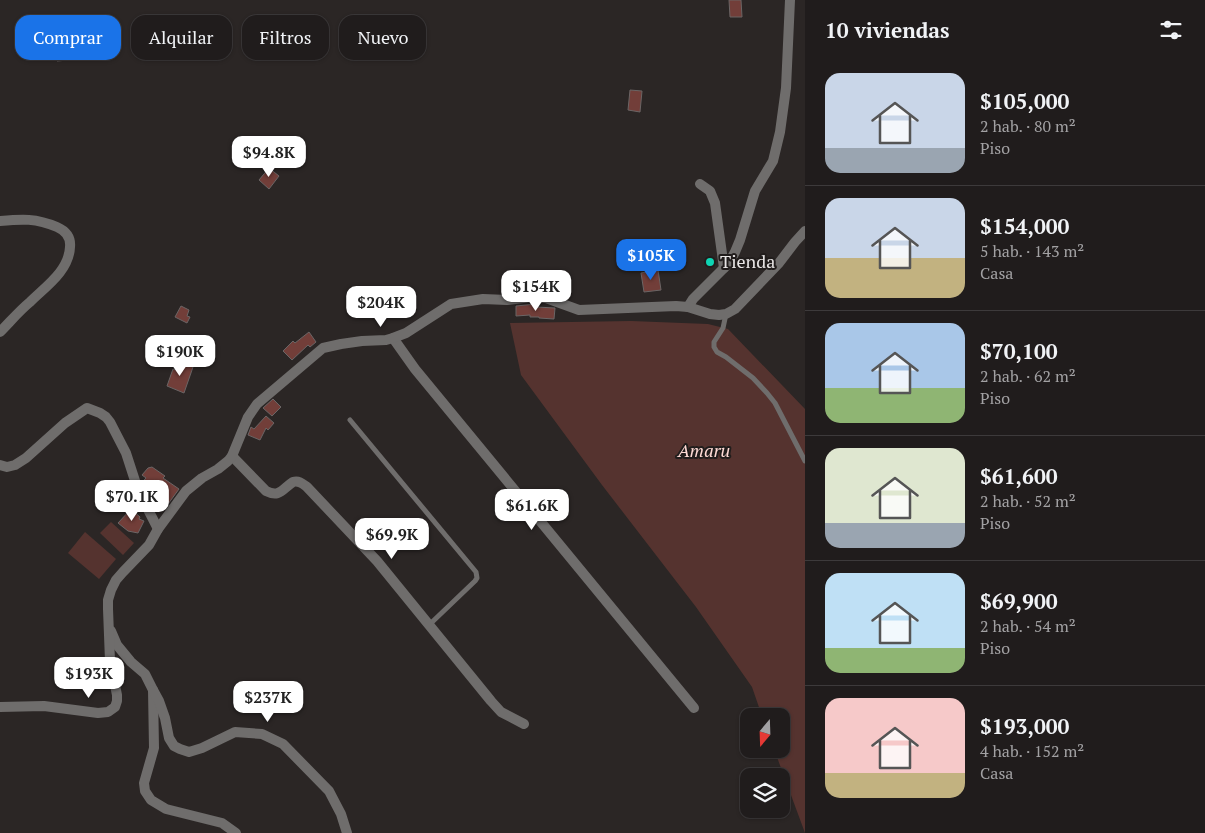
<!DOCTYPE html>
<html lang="es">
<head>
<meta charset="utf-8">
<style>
  body { margin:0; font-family:"PT Serif",serif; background:#282525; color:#f1f3f6; height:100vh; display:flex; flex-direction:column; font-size:19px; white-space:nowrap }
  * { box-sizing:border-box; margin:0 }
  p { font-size:16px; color:#a2a1a3 }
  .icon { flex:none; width:28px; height:28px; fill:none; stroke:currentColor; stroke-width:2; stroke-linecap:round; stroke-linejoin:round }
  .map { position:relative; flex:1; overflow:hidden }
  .side { display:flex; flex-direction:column; background:#201c1c; width:400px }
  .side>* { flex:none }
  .top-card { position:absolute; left:15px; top:15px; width:475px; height:45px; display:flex; gap:10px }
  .needle { width:32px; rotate:199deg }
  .controls { position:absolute; left:740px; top:708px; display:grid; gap:10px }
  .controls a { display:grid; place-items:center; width:50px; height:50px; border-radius:10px; background:#201c1c; box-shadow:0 1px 4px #0004,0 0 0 1px #3d3a3b; font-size:25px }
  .price { position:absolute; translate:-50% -42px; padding:0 11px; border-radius:10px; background:#fff; color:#222; font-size:16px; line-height:32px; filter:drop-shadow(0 1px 2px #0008) }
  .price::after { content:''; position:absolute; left:50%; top:30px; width:15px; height:11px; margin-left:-8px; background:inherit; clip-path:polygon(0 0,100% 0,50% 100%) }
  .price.selected { background:#1a73e8; color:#fff }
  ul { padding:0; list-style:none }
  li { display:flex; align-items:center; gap:15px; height:125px; padding:0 20px }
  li+li { border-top:1px solid #3d3a3b }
  li span { display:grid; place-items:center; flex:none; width:140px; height:100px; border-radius:15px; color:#555 }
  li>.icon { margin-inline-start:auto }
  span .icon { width:60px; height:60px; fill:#fffc; stroke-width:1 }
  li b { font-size:21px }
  h2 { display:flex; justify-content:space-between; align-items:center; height:60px; padding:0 20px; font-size:21px }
  .pill { padding:0 18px; border-radius:15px; background:#201c1c; box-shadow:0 1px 4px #0004,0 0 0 1px #3d3a3b; font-size:18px; line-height:45px }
  .pill.selected { background:#1a73e8; color:#fff }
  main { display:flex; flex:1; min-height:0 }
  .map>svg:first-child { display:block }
</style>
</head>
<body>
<main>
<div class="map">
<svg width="805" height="833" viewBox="0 0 805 833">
  <rect width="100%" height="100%" fill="#2b2625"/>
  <g fill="#55332f">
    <polygon points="631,321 708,324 728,329 805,409 805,833 774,749 781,749 781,716 762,716 752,687 696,607 602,485 521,375 510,323"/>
    <polygon points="111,522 134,543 123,555 100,533"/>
    <polygon points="85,532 116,559 99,579 68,553"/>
  </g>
  <g fill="#723e39" stroke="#6b6565">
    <polygon points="729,0 741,0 742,17 730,17"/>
    <polygon points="67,47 68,60 57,61 56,48"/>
    <polygon points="630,90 642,91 640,112 628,110"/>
    <polygon points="269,168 279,176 269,189 259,180"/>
    <polygon points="658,270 661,290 644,292 641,273"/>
    <polygon points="536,304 536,307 555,308 554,319 539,318 539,317 530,317 530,315 516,316 516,306"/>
    <polygon points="181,306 189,310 187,316 190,317 187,323 175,317"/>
    <polygon points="309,332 316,342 310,347 308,345 292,360 283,351 293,341 295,343"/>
    <polygon points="179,362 193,367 184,393 167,386 173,369 176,370"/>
    <polygon points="273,399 281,407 272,416 263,408"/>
    <polygon points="266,416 274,423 268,430 266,428 260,440 248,435 251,427 254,429"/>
    <polygon points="152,467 165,476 163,478 179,489 168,504 162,497 165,489 154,480 149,486 143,481 146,478 142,475 148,468"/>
    <polygon points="131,509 140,517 139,519 144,521 138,533 128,531 118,523"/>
  </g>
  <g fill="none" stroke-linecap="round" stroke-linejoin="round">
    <g stroke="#6f6d6c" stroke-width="5">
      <polyline points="726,314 723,328 714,342 714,347 717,352 726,357 753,378 767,393 775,403 805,461"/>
      <polyline points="350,420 476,572 477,578 475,581 429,625"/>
    </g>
    <g stroke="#6f6d6c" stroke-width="10">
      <polyline points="700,184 710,191 715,203 724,268"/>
      <polyline points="688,307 693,299 729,263 735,252 740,240 755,191 773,161 780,132 786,88 790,0"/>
      <polyline points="393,338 415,369 694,708"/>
      <path d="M232,456L266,491C280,498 282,489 293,482C299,480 303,484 307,487L377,561L491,701L501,712L524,724"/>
      <polyline points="111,631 117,645 131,662 145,674 153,690 154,748 144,783 145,791 151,800 166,809 222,823 236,833"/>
      <polyline points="153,690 159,701 165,718 169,738 174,746 180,749 189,752 202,748 235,732 262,734 283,744 329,791 341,814 347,833"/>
      <polyline points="0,707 44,706 98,713 108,712 115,707 117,701 117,695 110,661 108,609 108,600 111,590 116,580 123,572 149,545 158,529 186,491 202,478 218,469 228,461 232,456 248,417 257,404 323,348 341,344 362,341 386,340 393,338 406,333 451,304 483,299 507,300 531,297 546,298 579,310 676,306 688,307 710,314 719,315 726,314 735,309 779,263 795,242 805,231"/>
    </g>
    <g stroke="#6f6d6c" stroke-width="10">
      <path d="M0,221C22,219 36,218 57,227C66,231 71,237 70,247C69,271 45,287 30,302C19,311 10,322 0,332"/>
      <polyline points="0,465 7,467 15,465 26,458 65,423 87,408 100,413 106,417 110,422 126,453 138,490 158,529"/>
    </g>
  </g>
  <circle fill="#0fd5b4" stroke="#211d1c" stroke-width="2" cx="710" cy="262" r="5"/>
  <g text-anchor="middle" stroke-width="4" stroke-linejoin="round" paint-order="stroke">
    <g font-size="18" fill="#e8e5e5" stroke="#211d1c" text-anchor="start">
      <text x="720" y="268">Tienda</text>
    </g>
    <g font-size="18" font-style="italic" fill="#ffdad5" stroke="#211d1c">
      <text x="704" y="457">Amaru</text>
    </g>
  </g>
</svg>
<div class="controls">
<a><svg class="needle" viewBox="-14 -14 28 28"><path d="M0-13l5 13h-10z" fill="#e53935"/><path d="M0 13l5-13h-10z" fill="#a2a1a3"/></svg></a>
<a><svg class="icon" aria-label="layers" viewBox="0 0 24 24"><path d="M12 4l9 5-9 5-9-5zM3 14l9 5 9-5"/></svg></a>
</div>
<b class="price" style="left:269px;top:178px">$94.8K</b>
<b class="price selected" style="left:651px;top:281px">$105K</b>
<b class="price" style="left:536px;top:312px">$154K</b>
<b class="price" style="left:381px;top:328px">$204K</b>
<b class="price" style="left:180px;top:377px">$190K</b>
<b class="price" style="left:132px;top:522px">$70.1K</b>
<b class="price" style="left:532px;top:531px">$61.6K</b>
<b class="price" style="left:392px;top:560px">$69.9K</b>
<b class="price" style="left:89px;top:699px">$193K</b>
<b class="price" style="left:268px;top:723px">$237K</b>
<div class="top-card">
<a class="pill selected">Comprar</a>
<a class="pill">Alquilar</a>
<a class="pill">Filtros</a>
<a class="pill">Nuevo</a>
</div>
</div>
<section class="side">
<h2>10 viviendas<svg class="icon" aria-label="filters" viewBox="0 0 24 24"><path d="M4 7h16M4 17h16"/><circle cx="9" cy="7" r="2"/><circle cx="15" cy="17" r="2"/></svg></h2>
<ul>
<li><span style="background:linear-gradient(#c9d6e8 75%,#9aa5b1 0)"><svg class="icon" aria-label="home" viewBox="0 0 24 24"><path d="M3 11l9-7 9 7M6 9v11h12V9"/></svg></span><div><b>$105,000</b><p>2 hab. · 80 m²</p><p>Piso</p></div></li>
<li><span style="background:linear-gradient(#c9d6e8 60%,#c2b280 0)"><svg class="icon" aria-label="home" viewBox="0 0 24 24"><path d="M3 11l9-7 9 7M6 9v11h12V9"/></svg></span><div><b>$154,000</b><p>5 hab. · 143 m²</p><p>Casa</p></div></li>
<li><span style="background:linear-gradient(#a9c7e8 65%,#8fb573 0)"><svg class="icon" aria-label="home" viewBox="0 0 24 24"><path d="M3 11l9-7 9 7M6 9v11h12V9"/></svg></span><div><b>$70,100</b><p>2 hab. · 62 m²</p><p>Piso</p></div></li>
<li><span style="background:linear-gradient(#dfe7d0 75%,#9aa5b1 0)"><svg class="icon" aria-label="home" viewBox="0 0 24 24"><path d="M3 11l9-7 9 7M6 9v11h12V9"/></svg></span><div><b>$61,600</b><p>2 hab. · 52 m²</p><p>Piso</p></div></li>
<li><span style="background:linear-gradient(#bfe0f5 75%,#8fb573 0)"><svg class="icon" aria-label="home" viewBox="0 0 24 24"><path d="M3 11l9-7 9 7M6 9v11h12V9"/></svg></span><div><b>$69,900</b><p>2 hab. · 54 m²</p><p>Piso</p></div></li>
<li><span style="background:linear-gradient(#f6c9c9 75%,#c2b280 0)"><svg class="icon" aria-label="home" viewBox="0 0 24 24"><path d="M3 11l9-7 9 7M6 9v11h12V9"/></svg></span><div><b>$193,000</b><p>4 hab. · 152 m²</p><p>Casa</p></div></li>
</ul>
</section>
</main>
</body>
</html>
